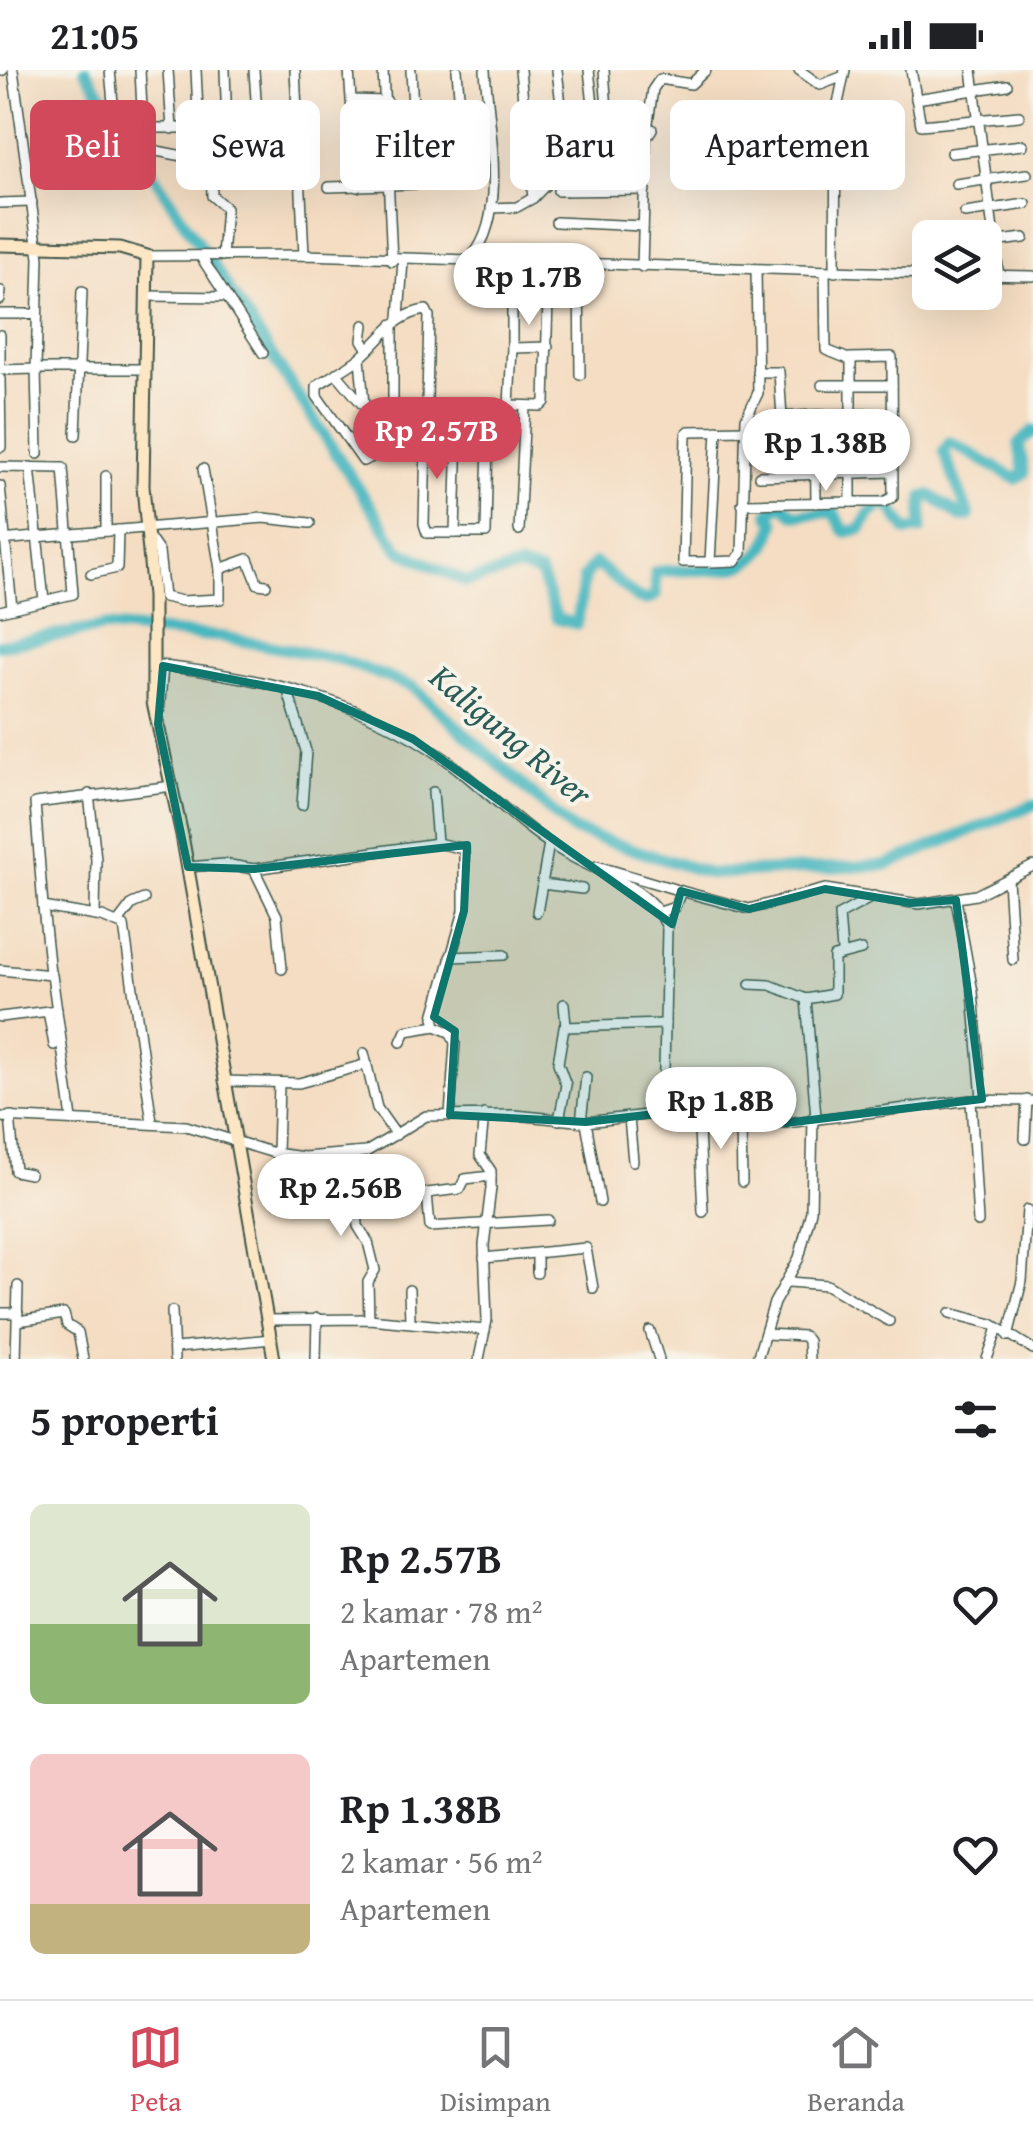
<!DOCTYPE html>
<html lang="id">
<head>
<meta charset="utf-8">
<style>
  body { margin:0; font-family:"Gentium Book Plus",serif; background:#f6f6f6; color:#202124; height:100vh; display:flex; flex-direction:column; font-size:38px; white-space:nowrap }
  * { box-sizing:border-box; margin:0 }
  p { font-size:32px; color:#757577 }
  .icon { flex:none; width:55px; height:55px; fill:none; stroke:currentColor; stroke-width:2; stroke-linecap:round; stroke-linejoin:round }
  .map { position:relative; height:1289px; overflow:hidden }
  .panel { display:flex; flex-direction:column; background:#fff; flex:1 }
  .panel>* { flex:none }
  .top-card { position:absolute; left:30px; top:30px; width:975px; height:90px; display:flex; gap:20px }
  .fabs { position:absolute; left:912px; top:150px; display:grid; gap:20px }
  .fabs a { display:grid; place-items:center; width:90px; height:90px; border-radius:15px; background:#fff; box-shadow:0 10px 40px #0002; font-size:50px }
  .price { position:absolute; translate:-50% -85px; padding:0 22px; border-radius:35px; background:#fff; color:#222; font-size:32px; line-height:65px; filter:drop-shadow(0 2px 5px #0008) }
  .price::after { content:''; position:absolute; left:50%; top:60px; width:30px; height:22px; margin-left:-15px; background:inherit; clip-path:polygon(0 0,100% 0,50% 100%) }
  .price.on { background:#d1495b; color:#fff }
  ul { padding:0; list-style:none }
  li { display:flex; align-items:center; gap:30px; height:250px; padding:0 30px }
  li span { display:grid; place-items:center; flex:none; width:280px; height:200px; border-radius:15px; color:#555 }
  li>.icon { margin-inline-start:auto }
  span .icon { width:120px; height:120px; fill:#fffc; stroke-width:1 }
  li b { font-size:42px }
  h2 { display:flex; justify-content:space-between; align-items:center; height:120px; padding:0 30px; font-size:42px }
  .chip { padding:0 35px; border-radius:15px; background:#fff; box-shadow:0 10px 40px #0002; font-size:35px; line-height:90px }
  .chip.on { background:#d1495b; color:#fff }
  .status { display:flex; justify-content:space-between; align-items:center; height:70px; padding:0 50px; background:#fff; direction:ltr }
  .status svg { height:28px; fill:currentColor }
  .dock { display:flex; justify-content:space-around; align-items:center; height:140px; border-top:2px solid #e0e0e0; background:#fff; font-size:28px; color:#757577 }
  .dock a { display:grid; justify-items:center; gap:5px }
  .dock .on { color:#d1495b }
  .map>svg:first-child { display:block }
</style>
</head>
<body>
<div class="status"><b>21:05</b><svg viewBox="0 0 49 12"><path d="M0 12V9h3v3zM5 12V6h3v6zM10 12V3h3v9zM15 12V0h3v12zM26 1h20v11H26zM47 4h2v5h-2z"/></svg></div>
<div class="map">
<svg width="1033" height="1289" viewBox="0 0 1033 1289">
  <rect width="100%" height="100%" fill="#f7f3e8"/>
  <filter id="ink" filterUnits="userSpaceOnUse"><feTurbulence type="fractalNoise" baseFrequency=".01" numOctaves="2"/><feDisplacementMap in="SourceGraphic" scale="20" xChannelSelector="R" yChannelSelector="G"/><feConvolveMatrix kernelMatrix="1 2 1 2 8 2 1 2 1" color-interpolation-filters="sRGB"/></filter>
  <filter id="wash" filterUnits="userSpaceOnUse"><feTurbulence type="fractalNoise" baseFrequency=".0048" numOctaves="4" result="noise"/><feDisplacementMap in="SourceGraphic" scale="40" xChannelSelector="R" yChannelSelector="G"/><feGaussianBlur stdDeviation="2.25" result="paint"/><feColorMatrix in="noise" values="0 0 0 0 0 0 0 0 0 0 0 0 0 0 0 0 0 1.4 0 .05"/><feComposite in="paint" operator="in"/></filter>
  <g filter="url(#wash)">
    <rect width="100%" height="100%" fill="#f4ddc2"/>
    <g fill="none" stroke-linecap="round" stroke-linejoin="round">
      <g stroke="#48b7c0" stroke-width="12">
        <path d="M85,0L399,480L466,512L519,497L540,503L557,549L577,554L584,507L595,493L637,528L647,530L656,525L655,502C705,495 759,516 775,453L769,443L782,434L795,445L834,442L845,462L861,459L869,444L883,434L891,438L907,461L921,459L923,427L930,425L961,447L969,446L944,382L950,372L1016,409L1024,403L1019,374L1033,361"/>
        <polyline points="0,575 104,557 222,567 338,589 413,617 572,760 711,804 886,795 1033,735"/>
      </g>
    </g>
  </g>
  <g filter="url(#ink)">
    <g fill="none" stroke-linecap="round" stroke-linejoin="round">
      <defs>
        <g id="street">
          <polyline points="110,0 113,33 147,74 157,81 203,90"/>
          <polyline points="140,0 143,58 198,58"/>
          <polyline points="168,0 172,59"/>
          <polyline points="196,0 200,84 211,95 212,126 226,138 222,186"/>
          <polyline points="254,0 261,103 300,104"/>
          <polyline points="295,0 304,185"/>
          <polyline points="349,0 357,117"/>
          <polyline points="383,0 392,191"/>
          <polyline points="457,0 465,101"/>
          <polyline points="520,0 533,128 561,99 599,86 647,59 653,19 660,9 691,14 706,0"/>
          <polyline points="557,0 568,96"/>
          <polyline points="589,0 599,86"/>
          <polyline points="604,0 610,79"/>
          <polyline points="799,0 820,15 844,6"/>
          <polyline points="911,0 921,55 1019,46"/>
          <polyline points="972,0 999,206"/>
          <polyline points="0,1 3,0"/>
          <polyline points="916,29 1007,15"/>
          <polyline points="352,30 387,31"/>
          <polyline points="416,73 463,69"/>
          <polyline points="951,83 1023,75"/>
          <polyline points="211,95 224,92 228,85 225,0"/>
          <polyline points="956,114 1027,104"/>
          <polyline points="329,117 417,114 411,0"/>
          <polyline points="558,121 645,120"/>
          <polyline points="0,133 32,132"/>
          <polyline points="491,138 517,137 533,128"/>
          <polyline points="965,143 1026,134"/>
          <polyline points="556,152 643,156"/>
          <polyline points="985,173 1024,168"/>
          <polyline points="147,186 304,185 930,204"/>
          <polyline points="201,187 263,283"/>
          <path d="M466,192C511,155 488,53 485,0"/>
          <polyline points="579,195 580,305"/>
          <polyline points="642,197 646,68 652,59"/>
          <polyline points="835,202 836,43 845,0"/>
          <polyline points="985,205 1033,206"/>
          <polyline points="147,226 227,227"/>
          <polyline points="0,230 1,221"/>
          <polyline points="548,230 516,229 512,237 512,278 548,277"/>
          <polyline points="0,244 35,244"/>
          <polyline points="399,248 403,190"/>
          <polyline points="393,254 393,340"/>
          <polyline points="364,255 362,270 368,280"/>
          <polyline points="0,265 0,298"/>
          <polyline points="512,278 509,335 541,336 545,332 549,195"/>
          <polyline points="360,288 364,335"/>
          <polyline points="850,288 892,287 893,427 884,432 851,432"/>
          <polyline points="0,300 36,299 39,188 13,0"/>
          <polyline points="757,302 779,302 782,347 815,345"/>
          <path d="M336,303L367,340C391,343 416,343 441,346L446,361L488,365L486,463H427L424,454L429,246L426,240C395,244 383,268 361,287C349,297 333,305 319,314L317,316V326L363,391L370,388L371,341"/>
          <polyline points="0,309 1,377"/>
          <polyline points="822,315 892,315"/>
          <polyline points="763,349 782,347"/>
          <polyline points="717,360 710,492 683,492 686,364 689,361 748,360"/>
          <polyline points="76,365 82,221"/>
          <polyline points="762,376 892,373"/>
          <polyline points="38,384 36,299 142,299"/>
          <polyline points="0,397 63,398 73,524 0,541"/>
          <polyline points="30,397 44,531"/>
          <polyline points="759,406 892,402"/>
          <polyline points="0,416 12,538"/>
          <polyline points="816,433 815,345 891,344"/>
          <polyline points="742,434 851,432 851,290 826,280 825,201"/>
          <polyline points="519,460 525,337"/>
          <polyline points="106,461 106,406"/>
          <polyline points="455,463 458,361"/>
          <polyline points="148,466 159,482 164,527 182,531 220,529 220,499 203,399"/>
          <polyline points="0,470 264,448 310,453"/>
          <polyline points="710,492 735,491 742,483 746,348 758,323 756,200"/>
          <polyline points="220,499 248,489 258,514 266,515"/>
          <polyline points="91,504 117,498 118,460"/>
          <polyline points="287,618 306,681 302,735"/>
          <path d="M159,643L163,596C260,607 363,630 444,688C483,717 517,753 558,779C593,802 652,815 667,858L664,1000L672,1042"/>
          <polyline points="433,722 437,773"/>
          <polyline points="89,724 96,789 95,845"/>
          <polyline points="549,773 542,814 582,819"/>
          <polyline points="597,796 681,821"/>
          <polyline points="188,797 224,794 254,799 437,773 464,779 464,841 434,947 436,956 451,963 455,973 450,1045"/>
          <polyline points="254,799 277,846 282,899"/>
          <polyline points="1008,809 1013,890"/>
          <polyline points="956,830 973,922 982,1029"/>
          <polyline points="43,837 35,733 173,716"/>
          <polyline points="537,842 542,814"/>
          <polyline points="660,842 675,837 681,821 749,839 825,819 919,834 976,825 1033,796"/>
          <polyline points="119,851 132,834 144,829"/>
          <polyline points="842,881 839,845 874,826"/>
          <polyline points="450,887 504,885"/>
          <polyline points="0,900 52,905 72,1049"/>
          <polyline points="50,903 43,837 102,847 124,856 152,1052"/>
          <polyline points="750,914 770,915 806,929 816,1047"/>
          <polyline points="806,929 834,924 834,887 861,880"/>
          <polyline points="564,934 566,956"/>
          <polyline points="48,941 54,975"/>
          <polyline points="0,947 57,940"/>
          <polyline points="401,972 406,961 436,956"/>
          <polyline points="364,983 377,1038 396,1065"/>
          <polyline points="224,1011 299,1013 367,994"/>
          <polyline points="971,1030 978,1152"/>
          <polyline points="698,1039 703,1142"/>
          <polyline points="10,1046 15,1101 30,1104"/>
          <polyline points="0,1047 186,1056 274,1083 304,1087 366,1082 426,1046 515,1045 586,1052 698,1039 741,1051 786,1053 971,1030 1033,1031"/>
          <polyline points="629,1048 633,1091"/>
          <polyline points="559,1050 566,1015 558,993 564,957 665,954"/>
          <polyline points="741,1051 742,1112"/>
          <polyline points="581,1052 586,1007"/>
          <polyline points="586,1052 600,1132"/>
          <polyline points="1025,1069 1027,1030"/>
          <polyline points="277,1083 279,1014"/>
          <polyline points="355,1083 358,1156 368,1172 375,1200 368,1212 369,1249"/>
          <polyline points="491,1106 465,1109 460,1119 427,1123 430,1157 548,1150"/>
          <polyline points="357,1143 411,1139"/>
          <polyline points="537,1184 537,1203"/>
          <polyline points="484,1188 586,1178 593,1218"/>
          <polyline points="789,1212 827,1215 889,1251"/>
          <polyline points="409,1220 410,1251"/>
          <polyline points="172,1241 174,1289"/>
          <polyline points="0,1243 18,1243"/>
          <polyline points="950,1243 992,1254 1033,1279"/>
          <polyline points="268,1250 369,1249 485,1260"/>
          <polyline points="18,1251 64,1244 67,1255 78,1262 83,1289"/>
          <polyline points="650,1261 659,1289"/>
          <polyline points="765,1264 804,1266 808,1271 809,1289"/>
          <polyline points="1008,1266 1022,1211 1027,1140"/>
          <polyline points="175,1278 272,1269"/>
          <polyline points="16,1289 18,1216"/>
          <polyline points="316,1289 317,1248"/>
          <polyline points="479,1289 487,1250 484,1175 491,1118 491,1101 480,1085 484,1044"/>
          <polyline points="757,1289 774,1233 799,1188 811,1141 813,1047"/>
          <polyline points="987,1289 997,1261"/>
        </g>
        <polyline id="secondary" points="0,175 120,178 147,186 143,416 153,526 153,632 182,765 274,1289"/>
      </defs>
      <use href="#street" stroke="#3f5549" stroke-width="12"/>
      <use href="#secondary" stroke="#3f5549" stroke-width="15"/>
      <use href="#street" stroke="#fff" stroke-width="9"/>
      <use href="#secondary" stroke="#fce6c4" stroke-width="11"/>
    </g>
  </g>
  <path fill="#0f766e" fill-opacity="0.2" stroke="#0f766e" stroke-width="8" stroke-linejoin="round" d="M163,596L318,626L413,669L672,854L681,821L749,839L825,819L911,833L956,830L982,1029L786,1053L698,1039L586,1052L450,1045L455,961L434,947L464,841L467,775L254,799L188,797L158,654Z"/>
  <g text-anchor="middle" stroke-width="8" stroke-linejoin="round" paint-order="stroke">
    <g font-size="35" font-style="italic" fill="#295c57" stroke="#f7f3e8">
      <text transform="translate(511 665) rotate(40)" y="12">Kaligung River</text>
    </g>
  </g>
</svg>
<div class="fabs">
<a><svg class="icon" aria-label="layers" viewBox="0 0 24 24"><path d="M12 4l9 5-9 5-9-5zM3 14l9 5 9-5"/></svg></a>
</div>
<b class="price" style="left:529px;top:258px">Rp 1.7B</b>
<b class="price on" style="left:437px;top:412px">Rp 2.57B</b>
<b class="price" style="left:826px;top:424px">Rp 1.38B</b>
<b class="price" style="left:721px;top:1082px">Rp 1.8B</b>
<b class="price" style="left:341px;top:1169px">Rp 2.56B</b>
<div class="top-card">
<a class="chip on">Beli</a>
<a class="chip">Sewa</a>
<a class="chip">Filter</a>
<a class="chip">Baru</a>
<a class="chip">Apartemen</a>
</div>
</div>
<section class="panel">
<h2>5 properti<svg class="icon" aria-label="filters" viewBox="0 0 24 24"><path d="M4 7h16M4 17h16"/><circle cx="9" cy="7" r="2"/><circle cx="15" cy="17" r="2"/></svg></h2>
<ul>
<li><span style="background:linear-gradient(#dfe7d0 60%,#8fb573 0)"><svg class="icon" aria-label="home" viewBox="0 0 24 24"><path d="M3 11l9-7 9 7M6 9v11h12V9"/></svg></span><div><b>Rp 2.57B</b><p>2 kamar · 78 m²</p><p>Apartemen</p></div><svg class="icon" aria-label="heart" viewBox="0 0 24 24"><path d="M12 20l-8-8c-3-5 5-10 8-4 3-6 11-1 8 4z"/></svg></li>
<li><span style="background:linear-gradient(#f6c9c9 75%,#c2b280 0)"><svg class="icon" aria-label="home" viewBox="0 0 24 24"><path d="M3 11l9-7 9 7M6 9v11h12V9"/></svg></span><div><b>Rp 1.38B</b><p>2 kamar · 56 m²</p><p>Apartemen</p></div><svg class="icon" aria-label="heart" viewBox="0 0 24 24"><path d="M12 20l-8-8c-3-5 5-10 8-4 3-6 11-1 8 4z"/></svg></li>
</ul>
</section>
<nav class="dock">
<a class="on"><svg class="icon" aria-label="map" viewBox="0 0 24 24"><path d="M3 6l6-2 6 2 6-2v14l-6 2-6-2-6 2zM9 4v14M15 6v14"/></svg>Peta</a>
<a><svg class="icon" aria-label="saved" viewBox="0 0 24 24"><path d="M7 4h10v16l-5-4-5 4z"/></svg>Disimpan</a>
<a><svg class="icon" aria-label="home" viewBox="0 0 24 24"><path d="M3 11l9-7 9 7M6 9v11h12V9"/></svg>Beranda</a>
</nav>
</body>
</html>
